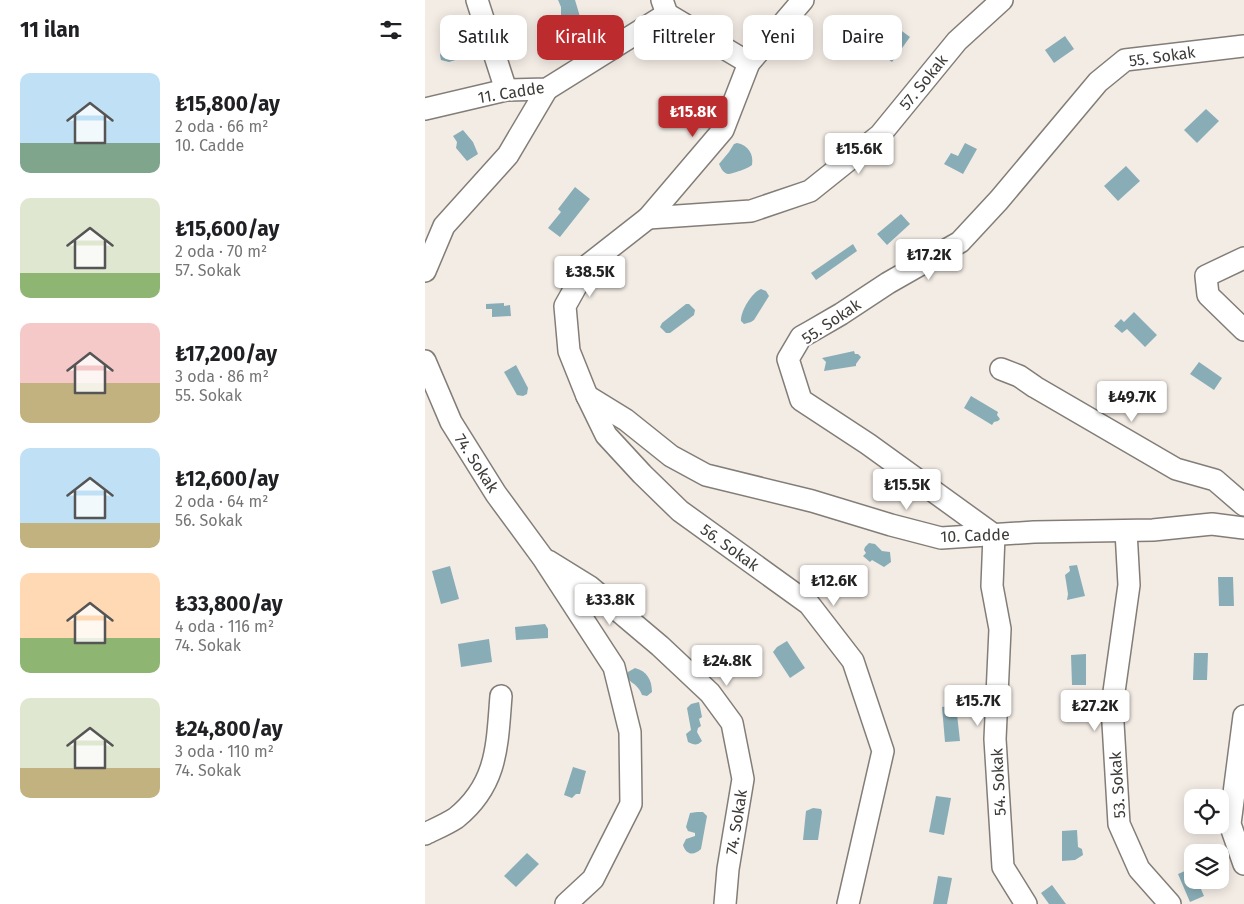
<!DOCTYPE html>
<html lang="tr">
<head>
<meta charset="utf-8">
<style>
  body { margin:0; font-family:"Fira Sans",sans-serif; background:#f2f2f2; color:#202124; height:100vh; display:flex; flex-direction:column; font-size:19px; white-space:nowrap }
  * { box-sizing:border-box; margin:0 }
  p { font-size:16px; color:#757577 }
  .icon { flex:none; width:28px; height:28px; fill:none; stroke:currentColor; stroke-width:2; stroke-linecap:round; stroke-linejoin:round }
  .map { position:relative; flex:1; overflow:hidden }
  .details { display:flex; flex-direction:column; background:#fff; width:425px }
  .details>* { flex:none }
  .banner { position:absolute; left:15px; top:15px; width:475px; height:45px; display:flex; gap:10px }
  .fabs { position:absolute; left:759px; top:789px; display:grid; gap:10px }
  .fabs a { display:grid; place-items:center; width:45px; height:45px; border-radius:10px; background:#fff; box-shadow:0 2px 12px #0003; font-size:25px }
  .price { position:absolute; translate:-50% -42px; padding:0 11px; border-radius:5px; background:#fff; color:#222; font-size:16px; line-height:32px; filter:drop-shadow(0 1px 2px #0008) }
  .price::after { content:''; position:absolute; left:50%; top:30px; width:15px; height:11px; margin-left:-8px; background:inherit; clip-path:polygon(0 0,100% 0,50% 100%) }
  .price.current { background:#bc2c2f; color:#fff }
  ul { padding:0; list-style:none }
  li { display:flex; align-items:center; gap:15px; height:125px; padding:0 20px }
  li span { display:grid; place-items:center; flex:none; width:140px; height:100px; border-radius:10px; color:#555 }
  li>.icon { margin-inline-start:auto }
  span .icon { width:60px; height:60px; fill:#fffc; stroke-width:1 }
  li b { font-size:21px }
  h2 { display:flex; justify-content:space-between; align-items:center; height:60px; padding:0 20px; font-size:21px }
  .pill { padding:0 18px; border-radius:10px; background:#fff; box-shadow:0 2px 12px #0003; font-size:18px; line-height:45px }
  .pill.current { background:#bc2c2f; color:#fff }
  main { display:flex; flex:1; min-height:0 }
  .map>svg:first-child { display:block }
</style>
</head>
<body>
<main>
<section class="details">
<h2>11 ilan<svg class="icon" aria-label="filters" viewBox="0 0 24 24"><path d="M4 7h16M4 17h16"/><circle cx="9" cy="7" r="2"/><circle cx="15" cy="17" r="2"/></svg></h2>
<ul>
<li><span style="background:linear-gradient(#bfe0f5 70%,#7fa58c 0)"><svg class="icon" aria-label="home" viewBox="0 0 24 24"><path d="M3 11l9-7 9 7M6 9v11h12V9"/></svg></span><div><b>₺15,800/ay</b><p>2 oda · 66 m²</p><p>10. Cadde</p></div></li>
<li><span style="background:linear-gradient(#dfe7d0 75%,#8fb573 0)"><svg class="icon" aria-label="home" viewBox="0 0 24 24"><path d="M3 11l9-7 9 7M6 9v11h12V9"/></svg></span><div><b>₺15,600/ay</b><p>2 oda · 70 m²</p><p>57. Sokak</p></div></li>
<li><span style="background:linear-gradient(#f6c9c9 60%,#c2b280 0)"><svg class="icon" aria-label="home" viewBox="0 0 24 24"><path d="M3 11l9-7 9 7M6 9v11h12V9"/></svg></span><div><b>₺17,200/ay</b><p>3 oda · 86 m²</p><p>55. Sokak</p></div></li>
<li><span style="background:linear-gradient(#bfe0f5 75%,#c2b280 0)"><svg class="icon" aria-label="home" viewBox="0 0 24 24"><path d="M3 11l9-7 9 7M6 9v11h12V9"/></svg></span><div><b>₺12,600/ay</b><p>2 oda · 64 m²</p><p>56. Sokak</p></div></li>
<li><span style="background:linear-gradient(#ffd9b3 65%,#8fb573 0)"><svg class="icon" aria-label="home" viewBox="0 0 24 24"><path d="M3 11l9-7 9 7M6 9v11h12V9"/></svg></span><div><b>₺33,800/ay</b><p>4 oda · 116 m²</p><p>74. Sokak</p></div></li>
<li><span style="background:linear-gradient(#dfe7d0 70%,#c2b280 0)"><svg class="icon" aria-label="home" viewBox="0 0 24 24"><path d="M3 11l9-7 9 7M6 9v11h12V9"/></svg></span><div><b>₺24,800/ay</b><p>3 oda · 110 m²</p><p>74. Sokak</p></div></li>
</ul>
</section>
<div class="map">
<svg width="819" height="904" viewBox="0 0 819 904">
  <rect width="100%" height="100%" fill="#f3ece5"/>
  <g fill="#89adb6">
    <polygon points="133,0 150,0 156,20 153,25 142,24 136,16 136,7"/>
    <polygon points="470,26 485,37 467,62 452,51"/>
    <polygon points="640,36 649,49 629,63 620,50"/>
    <path d="M35,44C39,45 42,47 43,52L40,57L24,62L16,60L15,55L16,52L25,51Z"/>
    <polygon points="781,109 794,121 772,143 759,130"/>
    <polygon points="38,130 48,142 53,154 42,161 31,148 32,142 28,136"/>
    <path d="M312,143C323,145 329,154 327,165C324,168 307,174 303,174C298,173 296,168 294,164L304,152L309,144Z"/>
    <polygon points="540,143 552,149 538,174 519,164 526,153 533,156"/>
    <polygon points="701,166 715,181 693,201 679,186"/>
    <polygon points="150,187 165,199 135,237 123,228 136,212 133,209"/>
    <polygon points="476,214 485,224 462,245 452,234"/>
    <polygon points="428,244 432,251 391,280 386,273"/>
    <path d="M336,289L341,291L344,296L329,320L326,322L319,324L316,321C315,312 327,292 336,289Z"/>
    <polygon points="79,303 79,306 85,305 86,316 67,317 67,309 61,309 61,304"/>
    <polygon points="261,304 264,304 270,310 269,315 245,333 241,333 235,327 237,323"/>
    <polygon points="709,312 732,335 720,347 702,329 697,333 689,326 696,319 699,322"/>
    <polygon points="429,351 430,354 433,354 436,357 431,364 431,366 399,371 401,362 397,358"/>
    <polygon points="774,362 797,378 789,390 765,374"/>
    <polygon points="91,365 103,388 102,394 98,396 92,395 79,372"/>
    <polygon points="546,396 573,412 572,415 575,419 573,421 569,422 567,425 539,408"/>
    <polygon points="444,543 450,544 457,551 465,552 466,562 459,567 447,560 445,562 438,556 441,553 439,550 440,547"/>
    <polygon points="652,565 660,596 642,600 643,594 640,575 645,571 644,566"/>
    <polygon points="25,566 34,599 16,604 7,571"/>
    <polygon points="793,577 808,577 809,606 794,606"/>
    <polygon points="120,624 123,629 123,638 91,640 90,627"/>
    <polygon points="64,639 67,662 36,667 33,644"/>
    <polygon points="362,641 380,668 365,678 348,652 352,647"/>
    <polygon points="769,653 783,653 782,680 768,680"/>
    <polygon points="661,654 661,685 647,685 646,655"/>
    <path d="M210,668C222,671 227,680 227,692L222,696L217,695C216,693 215,690 213,688C208,681 202,683 203,672Z"/>
    <path d="M274,702L277,717L274,719L276,726L273,728L272,732L277,741C272,746 269,745 263,742L261,734L266,730L262,708L266,704Z"/>
    <polygon points="531,705 535,741 520,742 517,707"/>
    <polygon points="148,767 161,771 155,794 151,794 147,798 139,795"/>
    <polygon points="511,796 526,798 519,835 504,832"/>
    <polygon points="388,808 396,809 397,812 393,840 378,840 381,811"/>
    <path d="M272,812H278L282,816L276,849C269,856 261,855 258,845L261,839L270,836V833L263,831L261,827L265,813Z"/>
    <polygon points="652,830 653,847 657,849 658,855 650,860 637,861 637,831"/>
    <polygon points="102,853 114,864 91,887 79,876"/>
    <polygon points="767,868 768,880 772,880 779,896 765,902 753,874"/>
    <polygon points="513,876 527,878 522,904 508,904"/>
    <polygon points="627,885 641,904 624,904 616,893"/>
  </g>
  <g fill="none" stroke-linecap="round" stroke-linejoin="round">
    <defs>
      <g id="minor">
        <polyline points="52,0 81,90"/>
        <polyline points="237,0 242,14 324,63"/>
        <polyline points="378,0 324,63 298,130 223,218 163,265 140,306 144,351 162,396 181,435 217,474 255,511 384,604 428,661 458,751 423,904"/>
        <polyline points="0,109 81,90 122,89 242,14"/>
        <polyline points="223,218 326,211 385,191 455,135 532,41 577,0"/>
        <polyline points="819,258 781,276 783,295 819,330"/>
        <polyline points="0,271 19,226 83,155 122,89"/>
        <polyline points="0,361 26,422 71,494 118,558 189,667 205,732 206,804 168,879 141,904"/>
        <polyline points="576,369 594,376 610,387 751,469 790,480 819,505"/>
        <polyline points="162,396 201,420 246,456 281,475 387,501 466,525 516,538 609,532 728,530 787,524 819,528"/>
        <polyline points="701,531 704,585 687,706 694,824 714,869 745,904"/>
        <polyline points="123,561 165,587 235,646 285,693 307,723 318,779 303,869 300,904"/>
        <polyline points="819,716 805,824 819,864"/>
        <path d="M0,834C10,829 22,824 31,818C73,784 72,745 76,696"/>
        <polyline points="601,904 578,867 570,739 575,629 567,586 569,535 443,444 376,400 363,359 376,337 385,332 416,314 463,283 535,242 574,200 673,82 700,60 819,46"/>
      </g>
    </defs>
    <use href="#minor" stroke="#837d77" stroke-width="24"/>
    <use href="#minor" stroke="#fff" stroke-width="21"/>
  </g>
  <g text-anchor="middle" stroke-width="4.5" stroke-linejoin="round" paint-order="stroke">
    <g font-size="16" fill="#3d3b38" stroke="#fff">
      <text transform="translate(737 56) rotate(-8)" y="6">55. Sokak</text>
      <text transform="translate(498 82) rotate(-51)" y="6">57. Sokak</text>
      <text transform="translate(86 92) rotate(-9)" y="6">11. Cadde</text>
      <text transform="translate(406 321) rotate(-34)" y="6">55. Sokak</text>
      <text transform="translate(52 463) rotate(57)" y="6">74. Sokak</text>
      <text transform="translate(550 535) rotate(-2)" y="6">10. Cadde</text>
      <text transform="translate(305 547) rotate(36)" y="6">56. Sokak</text>
      <text transform="translate(573 782) rotate(-93)" y="6">54. Sokak</text>
      <text transform="translate(692 785) rotate(-94)" y="6">53. Sokak</text>
      <text transform="translate(311 822) rotate(-81)" y="6">74. Sokak</text>
    </g>
  </g>
</svg>
<div class="fabs">
<a><svg class="icon" aria-label="locate" viewBox="0 0 24 24"><circle cx="12" cy="12" r="6"/><path d="M12 2v4M12 18v4M2 12h4M18 12h4"/></svg></a>
<a><svg class="icon" aria-label="layers" viewBox="0 0 24 24"><path d="M12 4l9 5-9 5-9-5zM3 14l9 5 9-5"/></svg></a>
</div>
<b class="price current" style="left:268px;top:138px">₺15.8K</b>
<b class="price" style="left:434px;top:175px">₺15.6K</b>
<b class="price" style="left:504px;top:281px">₺17.2K</b>
<b class="price" style="left:165px;top:298px">₺38.5K</b>
<b class="price" style="left:707px;top:423px">₺49.7K</b>
<b class="price" style="left:482px;top:511px">₺15.5K</b>
<b class="price" style="left:409px;top:607px">₺12.6K</b>
<b class="price" style="left:185px;top:626px">₺33.8K</b>
<b class="price" style="left:302px;top:687px">₺24.8K</b>
<b class="price" style="left:553px;top:727px">₺15.7K</b>
<b class="price" style="left:670px;top:732px">₺27.2K</b>
<div class="banner">
<a class="pill">Satılık</a>
<a class="pill current">Kiralık</a>
<a class="pill">Filtreler</a>
<a class="pill">Yeni</a>
<a class="pill">Daire</a>
</div>
</div>
</main>
</body>
</html>
